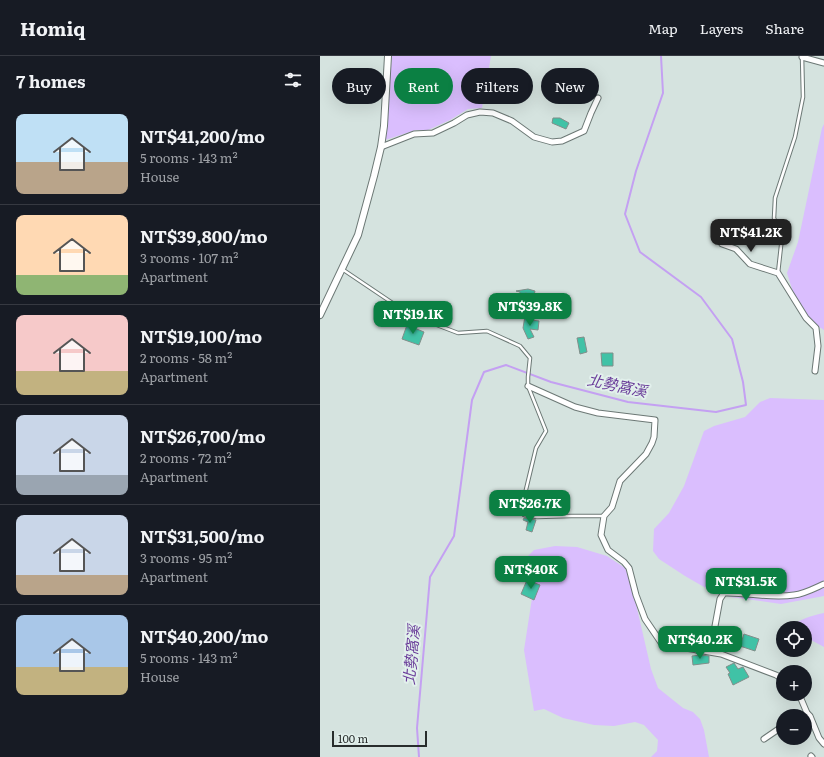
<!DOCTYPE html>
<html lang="en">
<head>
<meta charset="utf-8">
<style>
  body { margin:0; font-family:Literata,"Noto Sans TC",serif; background:#242831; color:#f1f3f6; height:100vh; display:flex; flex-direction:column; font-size:15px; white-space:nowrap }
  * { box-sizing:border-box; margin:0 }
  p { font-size:13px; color:#9ea1a6 }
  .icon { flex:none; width:22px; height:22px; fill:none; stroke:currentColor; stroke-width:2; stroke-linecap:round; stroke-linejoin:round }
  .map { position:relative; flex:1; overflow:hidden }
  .details { display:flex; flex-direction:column; background:#171b24; width:320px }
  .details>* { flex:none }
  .guide { position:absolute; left:12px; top:12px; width:380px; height:36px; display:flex; gap:8px }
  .fabs { position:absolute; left:456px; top:565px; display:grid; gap:8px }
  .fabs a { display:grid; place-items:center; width:36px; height:36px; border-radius:50%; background:#171b24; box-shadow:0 4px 16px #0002; font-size:20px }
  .scale { position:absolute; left:12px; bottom:10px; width:95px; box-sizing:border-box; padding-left:4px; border:2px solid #282d2c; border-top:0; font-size:11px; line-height:14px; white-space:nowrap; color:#282d2c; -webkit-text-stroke:3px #e2f0ec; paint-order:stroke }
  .price { position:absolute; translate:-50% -34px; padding:0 9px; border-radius:8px; background:#0b8043; color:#fff; font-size:13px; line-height:26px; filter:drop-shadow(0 1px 2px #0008) }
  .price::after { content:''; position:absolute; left:50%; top:24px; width:12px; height:9px; margin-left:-6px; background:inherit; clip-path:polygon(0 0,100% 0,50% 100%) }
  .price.current { background:#222; color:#fff }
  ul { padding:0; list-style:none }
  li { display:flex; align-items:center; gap:12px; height:100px; padding:0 16px }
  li+li { border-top:1px solid #363941 }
  li span { display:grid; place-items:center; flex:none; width:112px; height:80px; border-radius:8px; color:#555 }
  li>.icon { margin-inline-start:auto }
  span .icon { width:48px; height:48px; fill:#fffc; stroke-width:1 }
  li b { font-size:17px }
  h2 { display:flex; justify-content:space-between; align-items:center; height:48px; padding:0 16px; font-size:17px }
  .chip { padding:0 14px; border-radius:18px; background:#171b24; box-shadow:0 4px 16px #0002; font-size:14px; line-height:36px }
  .chip.current { background:#0b8043; color:#fff }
  header { display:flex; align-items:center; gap:24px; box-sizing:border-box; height:56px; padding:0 20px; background:#171b24; border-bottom:1px solid #363941 }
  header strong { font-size:19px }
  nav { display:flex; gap:22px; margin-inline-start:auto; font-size:14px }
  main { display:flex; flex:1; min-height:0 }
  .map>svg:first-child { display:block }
</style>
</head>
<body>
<header>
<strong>Homiq</strong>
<nav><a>Map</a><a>Layers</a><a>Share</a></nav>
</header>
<main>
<section class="details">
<h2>7 homes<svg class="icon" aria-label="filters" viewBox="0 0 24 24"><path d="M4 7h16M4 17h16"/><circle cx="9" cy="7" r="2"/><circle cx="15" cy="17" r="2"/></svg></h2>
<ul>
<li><span style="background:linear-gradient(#bfe0f5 60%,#b9a48a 0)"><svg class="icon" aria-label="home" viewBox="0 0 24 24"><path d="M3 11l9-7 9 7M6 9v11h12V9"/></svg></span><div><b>NT$41,200/mo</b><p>5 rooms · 143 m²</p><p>House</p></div></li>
<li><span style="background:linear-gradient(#ffd9b3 75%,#8fb573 0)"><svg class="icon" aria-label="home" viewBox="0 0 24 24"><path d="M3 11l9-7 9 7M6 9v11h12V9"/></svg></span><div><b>NT$39,800/mo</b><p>3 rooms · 107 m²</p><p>Apartment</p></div></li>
<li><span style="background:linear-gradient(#f6c9c9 70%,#c2b280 0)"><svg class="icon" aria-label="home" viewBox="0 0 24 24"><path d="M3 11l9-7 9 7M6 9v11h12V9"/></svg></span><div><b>NT$19,100/mo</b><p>2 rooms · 58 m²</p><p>Apartment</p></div></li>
<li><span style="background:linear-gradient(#c9d6e8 75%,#9aa5b1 0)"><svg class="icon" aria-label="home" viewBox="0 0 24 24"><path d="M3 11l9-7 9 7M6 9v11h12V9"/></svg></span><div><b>NT$26,700/mo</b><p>2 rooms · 72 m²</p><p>Apartment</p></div></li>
<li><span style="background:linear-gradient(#c9d6e8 75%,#b9a48a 0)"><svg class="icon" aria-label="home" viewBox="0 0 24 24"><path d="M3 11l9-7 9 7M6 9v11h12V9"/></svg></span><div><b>NT$31,500/mo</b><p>3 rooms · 95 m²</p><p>Apartment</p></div></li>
<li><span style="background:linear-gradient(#a9c7e8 65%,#c2b280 0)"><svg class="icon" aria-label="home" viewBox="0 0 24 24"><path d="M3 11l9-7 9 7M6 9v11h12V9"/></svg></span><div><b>NT$40,200/mo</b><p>5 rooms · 143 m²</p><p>House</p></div></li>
</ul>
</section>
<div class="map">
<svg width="504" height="701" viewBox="0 0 504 701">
  <rect width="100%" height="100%" fill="#d5e3df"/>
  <g fill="#dabefe">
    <polygon points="72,0 171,0 162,52 148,53 130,64 108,74 96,74 65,84"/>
    <polygon points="504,68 504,274 487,263 473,236 467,217 478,186 502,72"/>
    <polygon points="450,342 504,344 504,540 461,548 411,541 391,535 365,520 339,503 333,495 334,473 349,457 364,430 384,375 394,370 425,361 440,346"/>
    <polygon points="235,490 257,491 287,500 305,512 310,522 331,613 338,632 363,652 373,656 380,663 384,674 389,701 331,701 337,695 338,684 324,669 315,666 294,670 274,669 243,662 224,653 214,655 204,594 212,542 203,512 206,502 214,494"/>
    <path d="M504,557V591L491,584L485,586V572H471C480,562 491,560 504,557Z"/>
  </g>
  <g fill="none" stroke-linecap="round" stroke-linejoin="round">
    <polyline stroke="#c4a0f2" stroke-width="2" points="99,701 97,672 110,521 134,480 152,344 164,316 186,309 231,326 308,346 396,356 426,349 423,326 412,283 381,241 320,196 305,158 316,115 343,37 341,0"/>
  </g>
  <g fill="#40c2a6" stroke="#818e8a">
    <polygon points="233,62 240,62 249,67 246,73 232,67"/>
    <polygon points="208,233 215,235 214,239 205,237 205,241 200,241 200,236 196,235"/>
    <polygon points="205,260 211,261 211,264 219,265 218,274 210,273 214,281 208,283 203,272"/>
    <polygon points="87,269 104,276 99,289 82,283"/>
    <polygon points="264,281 267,296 260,298 257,282"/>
    <polygon points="281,297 293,297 293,310 282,310"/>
    <polygon points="204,462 216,464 212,476 206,474 208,466 203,464"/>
    <polygon points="207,524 220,529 214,544 201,538"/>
    <polygon points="424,578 439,583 435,595 420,590"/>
    <polygon points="381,599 389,600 389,607 373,609 372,600"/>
    <polygon points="414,607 418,613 423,611 429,621 413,629 408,618 410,617 406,611"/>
  </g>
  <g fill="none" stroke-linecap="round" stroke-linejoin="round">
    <defs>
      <g id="service">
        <polyline points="22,213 77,250 79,248 117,269 138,277 167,275 200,290 210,302 208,321 208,330 226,375 216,392 203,446 204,459 217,461 251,460 284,460"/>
        <polyline points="458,217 462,181 454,162 455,142 475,81 483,41 482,0"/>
      </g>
      <g id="minor">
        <polyline points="482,1 504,7"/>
        <polyline points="61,91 94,78 113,77 134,67 147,59 160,56 173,57 192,65 214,81 232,86 242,85 264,75 271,57 278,42"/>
        <polyline points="402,188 416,193 430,208 458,217 486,262 496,272 498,290 495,315"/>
        <polyline points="208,330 255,351 278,357 335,364 334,381 332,387 326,398 300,425 292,451 284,460 281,479 288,494 304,506 309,512 316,539 325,563 342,588 401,598 456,619 463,623"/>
        <path d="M377,594L393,581L400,543L404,537C427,536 451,543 474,539C484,538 495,532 504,528"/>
        <polyline points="479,638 487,657 490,660 499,682 504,688"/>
        <polyline points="481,660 487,657"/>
        <polyline points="444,683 463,670"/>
        <polyline points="491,700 492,701"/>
      </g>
      <polyline id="tertiary" points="0,259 38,179 54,120 61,91 64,70 68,0"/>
    </defs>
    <use href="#service" stroke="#6c7875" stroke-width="4.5"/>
    <use href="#minor" stroke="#6c7875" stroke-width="7"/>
    <use href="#tertiary" stroke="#6c7875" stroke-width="8"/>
    <use href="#service" stroke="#fff" stroke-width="2.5"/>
    <use href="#minor" stroke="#fff" stroke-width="5"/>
    <use href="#tertiary" stroke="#fff" stroke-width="6"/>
  </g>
  <g text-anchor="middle" stroke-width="4" stroke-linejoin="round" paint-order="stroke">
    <g font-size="15" font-style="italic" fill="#693b99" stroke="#e2f0ec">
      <text transform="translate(297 330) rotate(12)" y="5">北勢窩溪</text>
      <text transform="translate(92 599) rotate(-85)" y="5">北勢窩溪</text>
    </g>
  </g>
</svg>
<div class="fabs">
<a><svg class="icon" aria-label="locate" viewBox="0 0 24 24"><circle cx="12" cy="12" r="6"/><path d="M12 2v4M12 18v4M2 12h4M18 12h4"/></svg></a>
<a>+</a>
<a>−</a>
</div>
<div class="scale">100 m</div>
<b class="price current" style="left:431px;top:197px">NT$41.2K</b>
<b class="price" style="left:210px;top:271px">NT$39.8K</b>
<b class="price" style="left:93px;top:279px">NT$19.1K</b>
<b class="price" style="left:210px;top:468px">NT$26.7K</b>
<b class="price" style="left:211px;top:534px">NT$40K</b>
<b class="price" style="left:426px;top:546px">NT$31.5K</b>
<b class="price" style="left:380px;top:604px">NT$40.2K</b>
<div class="guide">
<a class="chip">Buy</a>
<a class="chip current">Rent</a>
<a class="chip">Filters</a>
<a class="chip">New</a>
</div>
</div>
</main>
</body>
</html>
